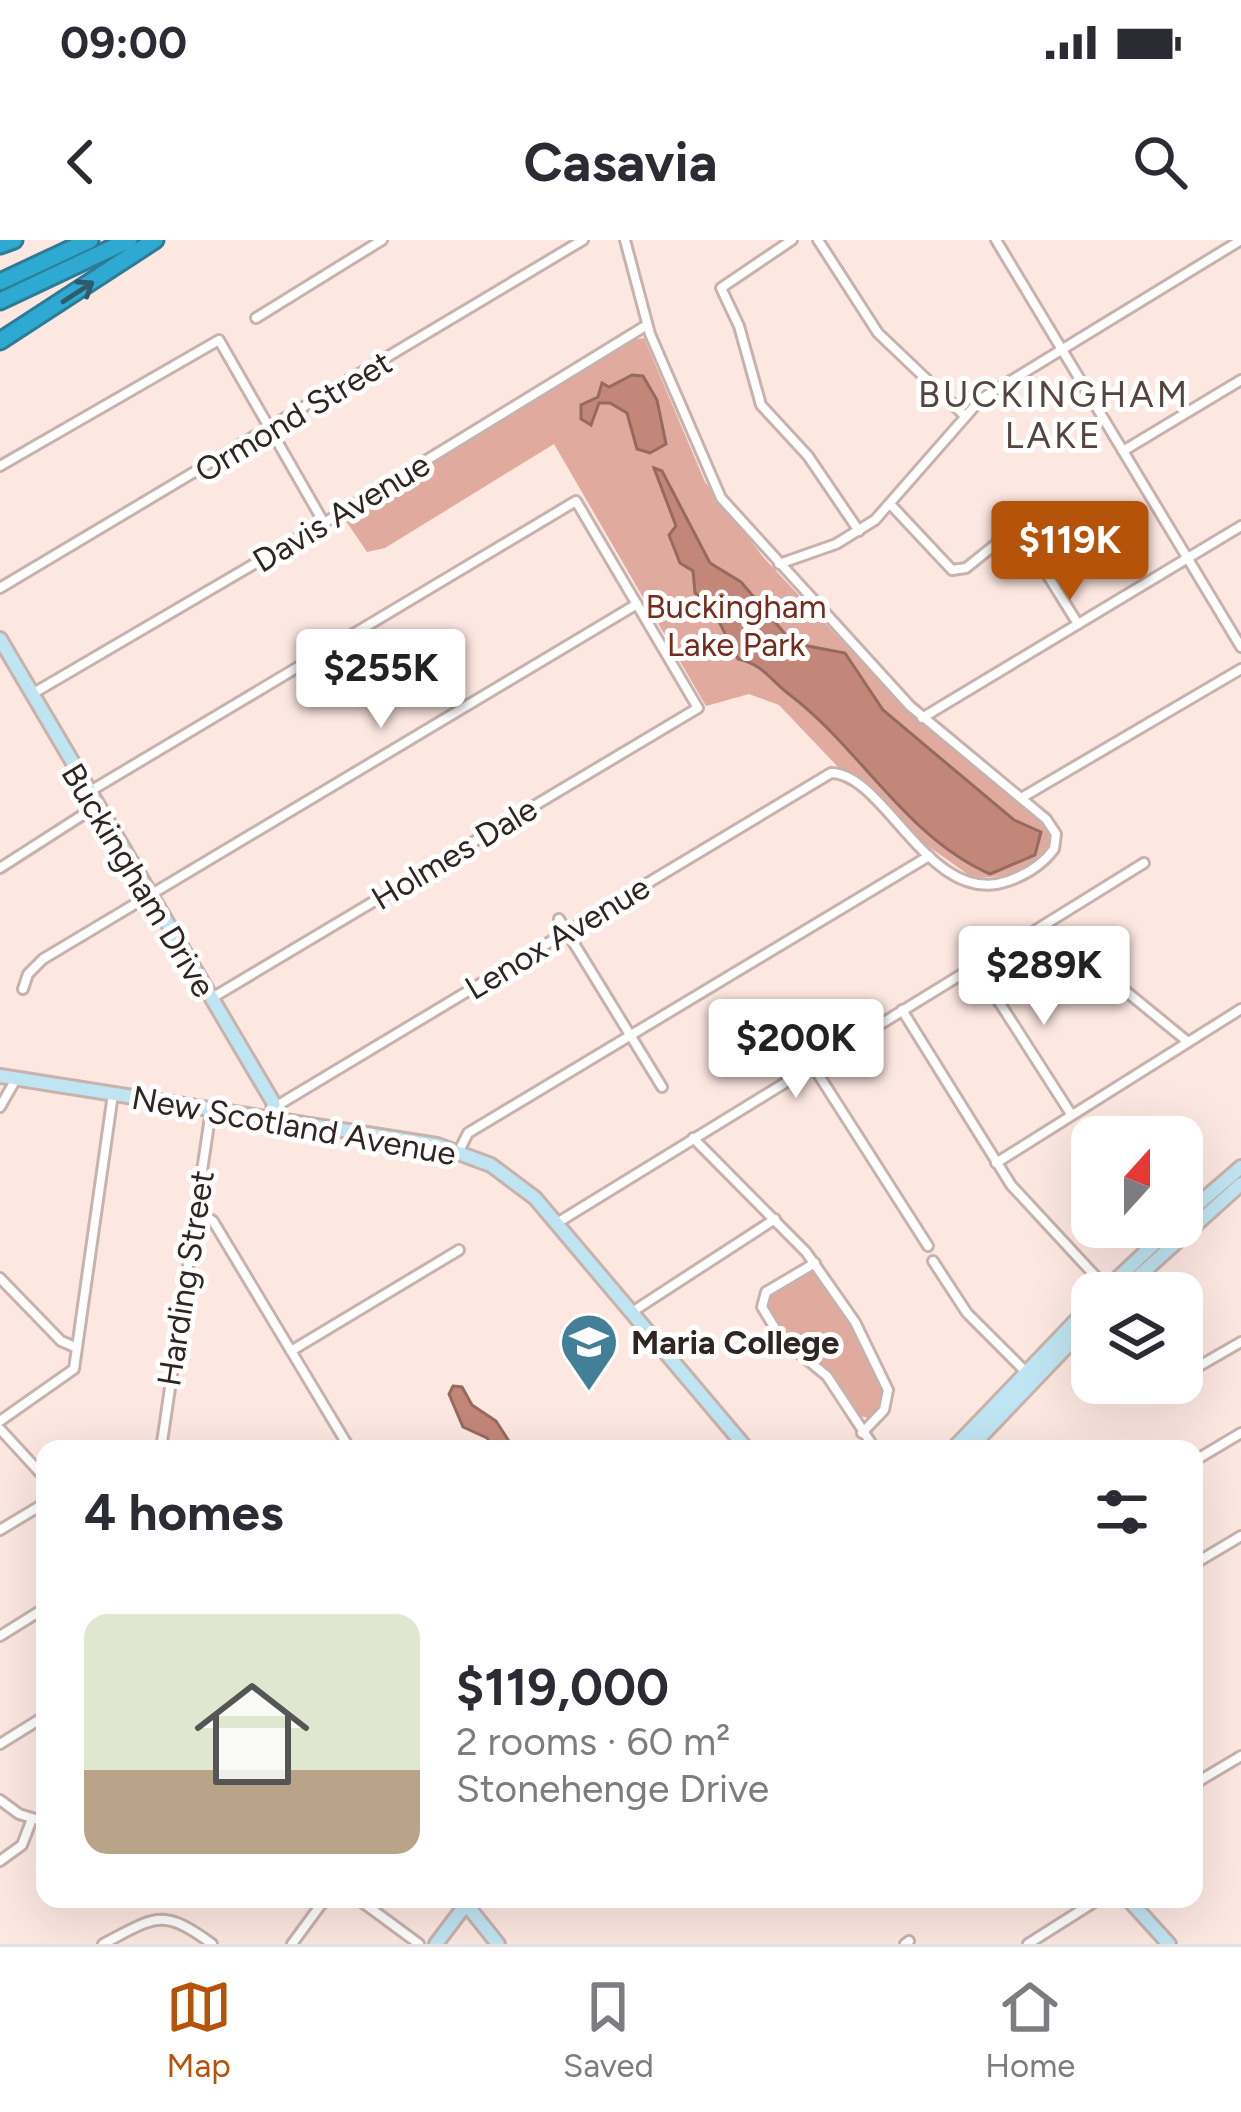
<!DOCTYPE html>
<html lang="en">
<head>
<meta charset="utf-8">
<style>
  body { margin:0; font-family:Figtree,sans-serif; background:#f7f7f7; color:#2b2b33; height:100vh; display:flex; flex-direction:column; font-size:45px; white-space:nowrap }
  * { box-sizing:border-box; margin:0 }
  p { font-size:39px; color:#7c7c81 }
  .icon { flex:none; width:66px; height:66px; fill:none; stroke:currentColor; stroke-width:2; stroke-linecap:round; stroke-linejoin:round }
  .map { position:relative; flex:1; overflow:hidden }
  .drawer { position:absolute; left:36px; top:1200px; width:1167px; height:468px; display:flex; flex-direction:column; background:#fff; border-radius:24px; box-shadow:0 12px 48px #0002 }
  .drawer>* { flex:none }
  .needle { width:78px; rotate:21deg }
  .fabs { position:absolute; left:1071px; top:876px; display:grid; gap:24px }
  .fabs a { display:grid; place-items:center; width:132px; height:132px; border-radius:24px; background:#fff; box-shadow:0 12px 48px #0002; font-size:60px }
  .price { position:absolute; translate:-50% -102px; padding:0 27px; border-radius:12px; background:#fff; color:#222; font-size:39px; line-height:78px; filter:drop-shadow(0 3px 6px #0008) }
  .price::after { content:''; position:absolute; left:50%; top:72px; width:36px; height:27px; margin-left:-18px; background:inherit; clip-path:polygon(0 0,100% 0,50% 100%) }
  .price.current { background:#b45309; color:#fff }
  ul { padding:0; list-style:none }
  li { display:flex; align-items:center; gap:36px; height:300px; padding:0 48px }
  li span { display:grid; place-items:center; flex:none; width:336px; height:240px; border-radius:24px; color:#555 }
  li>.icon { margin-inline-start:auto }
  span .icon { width:144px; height:144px; fill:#fffc; stroke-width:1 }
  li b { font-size:51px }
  h2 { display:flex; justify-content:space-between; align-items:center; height:144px; padding:0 48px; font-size:51px }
  .status { display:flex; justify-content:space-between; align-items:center; height:84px; padding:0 60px; background:#fff; direction:ltr }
  .status svg { height:33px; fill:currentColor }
  header { display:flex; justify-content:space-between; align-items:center; height:156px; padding:0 48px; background:#fff; font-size:54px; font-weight:700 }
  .dock { display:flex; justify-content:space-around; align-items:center; height:168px; border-top:3px solid #e1e1e2; background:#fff; font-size:33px; color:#7c7c81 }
  .dock a { display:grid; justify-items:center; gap:6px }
  .dock .current { color:#b45309 }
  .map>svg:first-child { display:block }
</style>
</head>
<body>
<div class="status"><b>09:00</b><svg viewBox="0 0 49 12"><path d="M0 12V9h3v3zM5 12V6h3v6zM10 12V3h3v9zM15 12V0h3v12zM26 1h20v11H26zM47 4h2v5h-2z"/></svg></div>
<header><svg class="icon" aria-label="back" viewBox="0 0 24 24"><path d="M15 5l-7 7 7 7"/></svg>Casavia<svg class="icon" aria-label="search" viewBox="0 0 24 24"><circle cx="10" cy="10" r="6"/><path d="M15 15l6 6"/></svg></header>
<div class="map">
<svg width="1241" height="1704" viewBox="0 0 1241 1704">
  <rect width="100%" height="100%" fill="#fde7e1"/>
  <g fill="#e0aa9e">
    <polygon points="644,98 705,242 764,318 907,471 1044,585 1051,600 1045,614 1030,624 1006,636 973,638 925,604 860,539 837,526 779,465 749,454 706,466 554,204 385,308 367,312 344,278 632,100"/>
    <path d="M812,1031C832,1046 885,1130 883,1155C883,1166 877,1172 869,1178L855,1175L829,1131L787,1098L767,1068L771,1054Z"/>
  </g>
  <g fill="#c38779" stroke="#976a60" stroke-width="3">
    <polygon points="632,135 643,136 657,160 666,204 650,213 637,209 627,173 610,163 599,163 591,185 581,179 581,165 598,157 602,143 609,147"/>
    <path d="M654,228L662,231L710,323L741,342L786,395L808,406L845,413L883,470L1014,580L1041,592L1035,615L990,634C907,598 860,508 790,455C771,441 763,424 738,419L709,362L695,353L693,331L680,323L669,295L676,286Z"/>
    <polygon points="453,1146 462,1147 472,1165 496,1181 514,1209 494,1209 487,1198 463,1187 449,1154"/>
  </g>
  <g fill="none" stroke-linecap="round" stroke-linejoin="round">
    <defs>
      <g id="street">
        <polyline points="792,0 721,48 739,86 761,165 808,216 859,291"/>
        <polyline points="818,0 878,93 963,174"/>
        <polyline points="996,0 1241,407"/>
        <polyline points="256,78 382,0"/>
        <polyline points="1123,211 1241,140"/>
        <polyline points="0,226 219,100 324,283"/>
        <polyline points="892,266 952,330 966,328 1006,296 1024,297 1078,384"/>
        <polyline points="779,324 836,304 875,280 981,159 1241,0"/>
        <polyline points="0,348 583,0"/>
        <polyline points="32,454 324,283 647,85"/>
        <polyline points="922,478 1241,286"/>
        <polyline points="87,553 576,261 698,468 212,758"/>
        <polyline points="1023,557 1241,429"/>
        <polyline points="0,628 95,567"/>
        <polyline points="559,679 662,847"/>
        <polyline points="1045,685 1188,802"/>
        <polyline points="1036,690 1144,623"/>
        <polyline points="978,729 1071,874"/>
        <polyline points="23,749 28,734 43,719 637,364"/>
        <polyline points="902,770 1011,945 1111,1053"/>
        <polyline points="813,826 928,1006"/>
        <polyline points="0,867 16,839"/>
        <path d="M275,867L831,533C885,533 930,669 1008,641C1025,635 1043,624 1054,609L1056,594L1046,579L910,466L721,258L650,94L625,0"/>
        <polyline points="693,898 806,1012 855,1082 888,1150 884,1170 862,1193"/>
        <polyline points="459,911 468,893 929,616"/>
        <polyline points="996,923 1241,769"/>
        <polyline points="196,970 213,981 350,1209"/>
        <polyline points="557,983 1011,704"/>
        <polyline points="933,1021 967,1073 1026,1132"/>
        <polyline points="815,1023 766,1052 762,1067 781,1098 827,1136 875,1209"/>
        <polyline points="0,1038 61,1101 75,1107"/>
        <polyline points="632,1072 775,979"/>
        <polyline points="291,1111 459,1010"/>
        <polyline points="1182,1136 1241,1102"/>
        <polyline points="0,1181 74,1129 113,854"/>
        <polyline points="0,1189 45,1238"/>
        <polyline points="161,1209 211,870"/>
        <polyline points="1194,1221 1241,1193"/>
        <polyline points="0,1290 45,1263"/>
        <polyline points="1194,1324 1241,1296"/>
        <polyline points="0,1396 45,1368"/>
        <polyline points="0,1504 45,1476"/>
        <polyline points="1194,1544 1241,1516"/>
        <polyline points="0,1560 19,1574 45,1582"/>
        <polyline points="0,1621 22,1605 32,1579"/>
        <polyline points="358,1659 419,1704"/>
        <path d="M103,1704C155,1677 162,1667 212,1704"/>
        <polyline points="292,1704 325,1659"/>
        <polyline points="905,1704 909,1701"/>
        <polyline points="1028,1704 1099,1659"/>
      </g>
      <g id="secondary">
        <polyline points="0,399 273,862 275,880"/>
        <polyline points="0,836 437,905 491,925 535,958 747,1209"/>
        <polyline points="1182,978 1241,927"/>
        <polyline points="1102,1053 1172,987"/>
        <polyline points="1120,1053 1241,944"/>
        <polyline points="953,1209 1092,1064"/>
        <polyline points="969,1209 1092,1080"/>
        <polyline points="1128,1659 1169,1704"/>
        <polyline points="466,1664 498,1704"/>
        <polyline points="436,1704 470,1659"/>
      </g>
      <g id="highway">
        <polyline points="0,5 14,0"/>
        <polyline points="0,42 90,0"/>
        <polyline points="0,61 129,0"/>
        <polyline points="0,101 155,0"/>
      </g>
    </defs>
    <use href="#street" stroke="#c7b2ad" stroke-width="14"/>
    <use href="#secondary" stroke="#c7b2ad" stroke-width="18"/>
    <use href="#highway" stroke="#2e7b95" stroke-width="21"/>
    <use href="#street" stroke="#fff" stroke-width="8"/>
    <use href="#secondary" stroke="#c0e5f2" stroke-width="12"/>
    <use href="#highway" stroke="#2da9d2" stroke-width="15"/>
  </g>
  <defs><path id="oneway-shaft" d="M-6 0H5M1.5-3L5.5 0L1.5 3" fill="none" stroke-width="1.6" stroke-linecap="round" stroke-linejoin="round" transform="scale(3)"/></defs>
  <use stroke="#2e5a6a" href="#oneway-shaft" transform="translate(78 52) rotate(-33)"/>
  <defs>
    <symbol id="university-pin" viewBox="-11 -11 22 30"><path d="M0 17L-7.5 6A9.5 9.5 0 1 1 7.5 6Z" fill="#437f96" stroke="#fff"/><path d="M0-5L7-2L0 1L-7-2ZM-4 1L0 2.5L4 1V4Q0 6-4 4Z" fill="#fff"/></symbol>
  </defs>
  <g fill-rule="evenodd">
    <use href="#university-pin" x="556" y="1069" width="66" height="90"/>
  </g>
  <g text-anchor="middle" stroke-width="10" stroke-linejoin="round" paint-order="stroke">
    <g font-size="33" fill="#2f2624" stroke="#fff">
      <text transform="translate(293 176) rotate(-31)" y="12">Ormond Street</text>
      <text transform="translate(341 272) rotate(-31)" y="12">Davis Avenue</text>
      <text transform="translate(454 613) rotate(-31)" y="12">Holmes Dale</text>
      <text transform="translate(139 640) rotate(59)" y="12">Buckingham Drive</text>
      <text transform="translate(557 697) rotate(-31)" y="12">Lenox Avenue</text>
      <text transform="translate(294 885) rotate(10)" y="12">New Scotland Avenue</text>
      <text transform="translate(185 1038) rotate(-81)" y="12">Harding Street</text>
    </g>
    <g font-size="33" fill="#752c1c" stroke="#fff">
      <text x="736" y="378">Buckingham<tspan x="736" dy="38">Lake Park</tspan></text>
    </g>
    <g font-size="33" font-weight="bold" fill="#2f2624" stroke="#fff" text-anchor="start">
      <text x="631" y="1114">Maria College</text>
    </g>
    <g font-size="36" letter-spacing="3" fill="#564440" stroke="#fff">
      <text x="1054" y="167">BUCKINGHAM<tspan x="1054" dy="41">LAKE</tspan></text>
    </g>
  </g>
</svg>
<div class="fabs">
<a><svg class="needle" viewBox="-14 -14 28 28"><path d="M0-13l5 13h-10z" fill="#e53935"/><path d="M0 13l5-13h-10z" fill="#7c7c81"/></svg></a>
<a><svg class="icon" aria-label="layers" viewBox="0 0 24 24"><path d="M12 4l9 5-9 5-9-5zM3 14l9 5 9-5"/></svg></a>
</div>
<b class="price current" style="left:1070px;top:363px">$119K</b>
<b class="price" style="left:381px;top:491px">$255K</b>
<b class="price" style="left:1044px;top:788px">$289K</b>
<b class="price" style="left:796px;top:861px">$200K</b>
<section class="drawer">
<h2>4 homes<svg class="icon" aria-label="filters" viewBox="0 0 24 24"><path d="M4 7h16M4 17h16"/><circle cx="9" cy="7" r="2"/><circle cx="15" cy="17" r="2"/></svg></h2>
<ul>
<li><span style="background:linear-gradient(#dfe7d0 65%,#b9a48a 0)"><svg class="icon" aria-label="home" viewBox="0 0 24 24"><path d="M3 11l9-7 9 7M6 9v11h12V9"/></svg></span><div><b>$119,000</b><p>2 rooms · 60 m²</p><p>Stonehenge Drive</p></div></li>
</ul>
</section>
</div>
<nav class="dock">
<a class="current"><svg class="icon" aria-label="map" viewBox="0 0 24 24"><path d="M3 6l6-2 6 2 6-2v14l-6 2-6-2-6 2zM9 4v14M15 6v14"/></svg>Map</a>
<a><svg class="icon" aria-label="saved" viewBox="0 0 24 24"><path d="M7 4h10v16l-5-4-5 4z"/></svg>Saved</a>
<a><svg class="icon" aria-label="home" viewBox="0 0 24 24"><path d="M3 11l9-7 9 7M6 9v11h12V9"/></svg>Home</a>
</nav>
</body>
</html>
